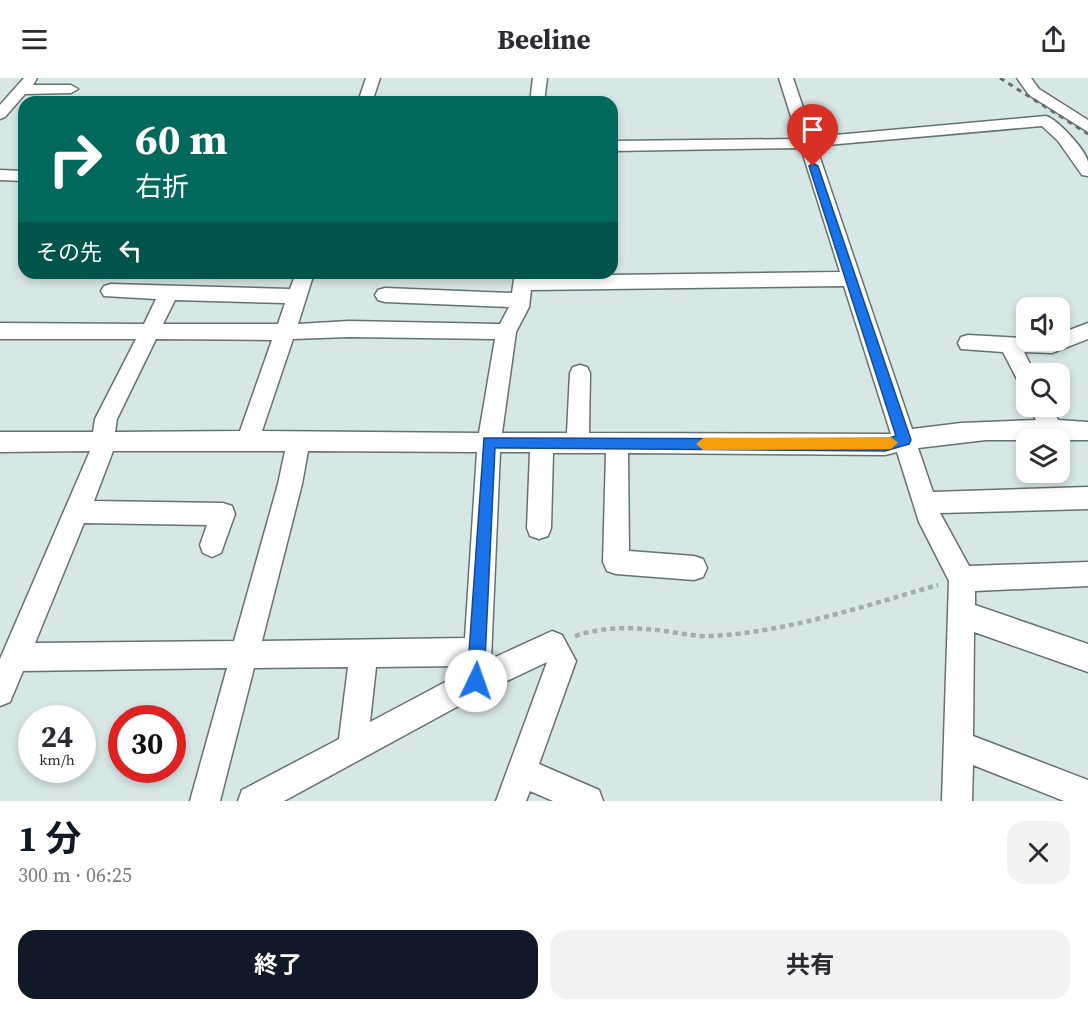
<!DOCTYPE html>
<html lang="ja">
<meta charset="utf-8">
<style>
:root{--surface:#fff;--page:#f2f2f3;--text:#2b2b33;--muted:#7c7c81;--accent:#111827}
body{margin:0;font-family:"Source Serif 4","Noto Sans JP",serif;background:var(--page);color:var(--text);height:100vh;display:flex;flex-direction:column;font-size:22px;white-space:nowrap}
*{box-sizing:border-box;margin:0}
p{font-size:20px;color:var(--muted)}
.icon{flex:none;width:33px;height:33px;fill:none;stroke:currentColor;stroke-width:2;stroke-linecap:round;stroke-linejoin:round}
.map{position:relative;height:723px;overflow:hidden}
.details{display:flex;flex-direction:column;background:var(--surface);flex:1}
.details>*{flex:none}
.top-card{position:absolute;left:18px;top:18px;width:600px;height:183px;border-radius:18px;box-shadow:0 3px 9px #0003;background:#00695c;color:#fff;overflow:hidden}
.controls{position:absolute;left:1016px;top:219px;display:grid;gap:12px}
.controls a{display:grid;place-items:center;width:54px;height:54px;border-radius:12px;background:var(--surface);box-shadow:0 3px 9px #0003;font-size:30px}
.speed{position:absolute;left:18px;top:627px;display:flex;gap:12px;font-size:30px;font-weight:700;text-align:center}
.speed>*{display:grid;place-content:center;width:78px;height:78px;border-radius:50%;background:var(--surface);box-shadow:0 3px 9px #0003;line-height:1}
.speed small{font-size:15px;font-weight:400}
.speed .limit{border:9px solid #d22;background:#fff;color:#111}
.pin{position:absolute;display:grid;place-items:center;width:51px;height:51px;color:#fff;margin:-62px -26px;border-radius:50% 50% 50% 0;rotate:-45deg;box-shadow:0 0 6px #0007}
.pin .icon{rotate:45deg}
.me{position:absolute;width:66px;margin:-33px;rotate:3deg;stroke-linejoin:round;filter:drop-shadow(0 0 4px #0008)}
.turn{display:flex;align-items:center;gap:21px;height:126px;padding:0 18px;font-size:27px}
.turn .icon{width:78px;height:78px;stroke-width:2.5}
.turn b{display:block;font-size:42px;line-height:51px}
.then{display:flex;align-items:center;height:57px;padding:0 18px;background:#0003;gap:12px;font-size:22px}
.round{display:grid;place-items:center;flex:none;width:63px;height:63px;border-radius:18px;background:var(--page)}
.headline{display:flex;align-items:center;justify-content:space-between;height:102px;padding:0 18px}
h1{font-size:36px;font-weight:700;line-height:45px;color:var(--accent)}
.action{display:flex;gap:12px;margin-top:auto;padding:12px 18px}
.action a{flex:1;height:69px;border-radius:18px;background:var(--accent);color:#fff;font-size:24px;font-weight:700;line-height:69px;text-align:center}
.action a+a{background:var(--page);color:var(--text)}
header{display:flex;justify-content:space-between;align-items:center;height:78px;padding:0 18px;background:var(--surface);font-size:27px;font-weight:700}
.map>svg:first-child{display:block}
</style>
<header><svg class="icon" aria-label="menu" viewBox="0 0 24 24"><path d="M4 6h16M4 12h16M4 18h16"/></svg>Beeline<svg class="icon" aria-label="share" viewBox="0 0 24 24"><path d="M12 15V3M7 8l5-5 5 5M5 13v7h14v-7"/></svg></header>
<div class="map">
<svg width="1088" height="723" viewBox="0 0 1088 723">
<rect width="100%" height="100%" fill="#d7e7e6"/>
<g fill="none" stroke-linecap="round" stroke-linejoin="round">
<defs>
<path id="minor" d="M24,0h13l-4,7h38l7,4 -7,4 -46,1 -20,23 -5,2v-14z
M366,0h14l-8,24h-14z
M533,0h14l-3,24h-14z
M779,0h14l20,59 233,-21c11,3 40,34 42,46 0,4 0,10 0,14l-6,-1 -24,-34 -16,-15 -226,20 96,283 49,-6 75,-3 -7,-14h22l7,14 30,2v18h-102l-68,8 15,44 155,-5v22l-148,4 29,53 119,-4v24l-113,5v14l113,39v28l-114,-40 -1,104 115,44v21h-24l-91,-36 -1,36h-30l7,-220 -30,-59 -22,-70 -12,3 -257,-2 1,98 65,5 9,3 4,9 -4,9 -9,3 -78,-6 -9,-3 -4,-9 3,-109h-53l-2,75 -3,8 -9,3 -9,-3 -3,-8 3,-76h-30l-9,207 61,-28 10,4 14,26 -37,103 60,26 4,11h-50l-23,-10 -4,10h-30l51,-139 -61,29 -202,110h-46l4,-11 97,-51 9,-72 -94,1 -34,133h-30l37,-133 -204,3 -13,31 -10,4v-47l90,-208 -90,1v-20h93l2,-13 41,-80h-136v-16l144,1 12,-25 -52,-3 -3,-5 3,-5 7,-2 179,5 6,-16h18l-16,51 51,-3 151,3 9,-17 -124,-5 -7,-2 -3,-5 3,-5 7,-2 127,5 3,-20h18v3l307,-4 -39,-124 -189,3v-10l186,-2zM844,208l47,148 -302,-1 1,-60 -3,-6 -7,-2 -7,2 -3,6 -3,60h-65l14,-101 13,-25 2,-17zM175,222l110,3 -7,21h-115zM349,259l146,2 -16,94 -217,-2 31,-92zM156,261l116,1 -32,91 -125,1 2,-13zM113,373h172l-7,33 -44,157 -199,2 49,-120 123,2 -7,20 3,8 9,4 9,-4 14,-39 -3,-8 -9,-3 -129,-2zM308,373l169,1 -12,186 -203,3 40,-157zM464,588l2,5 -96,51 6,-55z
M1017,0h14l8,11 49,31v12l-59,-37z
M0,92l24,1v10l-24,-1z
M1088,245v16l-36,14 -28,-1 11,22h-9v11l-7,-2 -16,-31 -42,-3 -3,-6 3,-6 7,-2 91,5v-6z"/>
</defs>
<use href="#minor" stroke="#647271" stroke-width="3"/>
<path stroke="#a1aead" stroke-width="4.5" stroke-dasharray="5 4" stroke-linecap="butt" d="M575,558c30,-10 59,-9 90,-5 15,2 31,6 46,5 77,-4 153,-30 227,-51"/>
<use href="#minor" fill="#fff" fill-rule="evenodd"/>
<path stroke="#666f6f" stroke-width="3" stroke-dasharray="5 5" stroke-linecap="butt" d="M1000,0l88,56"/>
</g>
<path fill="#1a73e8" stroke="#114b97" stroke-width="1.5" d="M813,85l5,3 93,274 -2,4 -24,7 -390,-3 -11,233 -2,6 -6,3 -6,-3 -3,-6 17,-243 401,1 11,-3 -87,-270z"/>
<path fill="#f59e0b" d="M891,359l7,6 -7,6 -188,1 -7,-6 7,-6z"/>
</svg>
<div class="controls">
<a><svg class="icon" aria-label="sound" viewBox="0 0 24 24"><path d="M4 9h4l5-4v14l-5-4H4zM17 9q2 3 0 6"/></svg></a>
<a><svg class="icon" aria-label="search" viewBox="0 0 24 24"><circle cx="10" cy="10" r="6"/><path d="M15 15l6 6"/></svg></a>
<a><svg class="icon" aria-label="layers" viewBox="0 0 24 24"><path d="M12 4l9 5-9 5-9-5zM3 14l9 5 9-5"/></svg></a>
</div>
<div class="speed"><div>24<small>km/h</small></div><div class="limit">30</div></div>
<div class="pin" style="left:813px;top:88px;background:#d93025"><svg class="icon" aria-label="arrive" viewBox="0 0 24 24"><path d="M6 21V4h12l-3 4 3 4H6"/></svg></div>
<svg class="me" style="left:476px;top:603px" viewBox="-20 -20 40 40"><circle r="19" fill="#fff"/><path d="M0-13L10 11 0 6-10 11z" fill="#1a73e8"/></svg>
<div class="top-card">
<div class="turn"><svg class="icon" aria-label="right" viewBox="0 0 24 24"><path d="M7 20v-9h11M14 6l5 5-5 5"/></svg><div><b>60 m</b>右折</div></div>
<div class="then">その先<svg class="icon" aria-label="left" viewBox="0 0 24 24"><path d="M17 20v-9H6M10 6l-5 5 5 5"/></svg></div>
</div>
</div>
<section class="details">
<div class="headline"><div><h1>1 分</h1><p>300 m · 06:25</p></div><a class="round"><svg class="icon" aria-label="close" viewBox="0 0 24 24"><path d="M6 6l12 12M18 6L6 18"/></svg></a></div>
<div class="action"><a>終了</a><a>共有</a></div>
</section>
